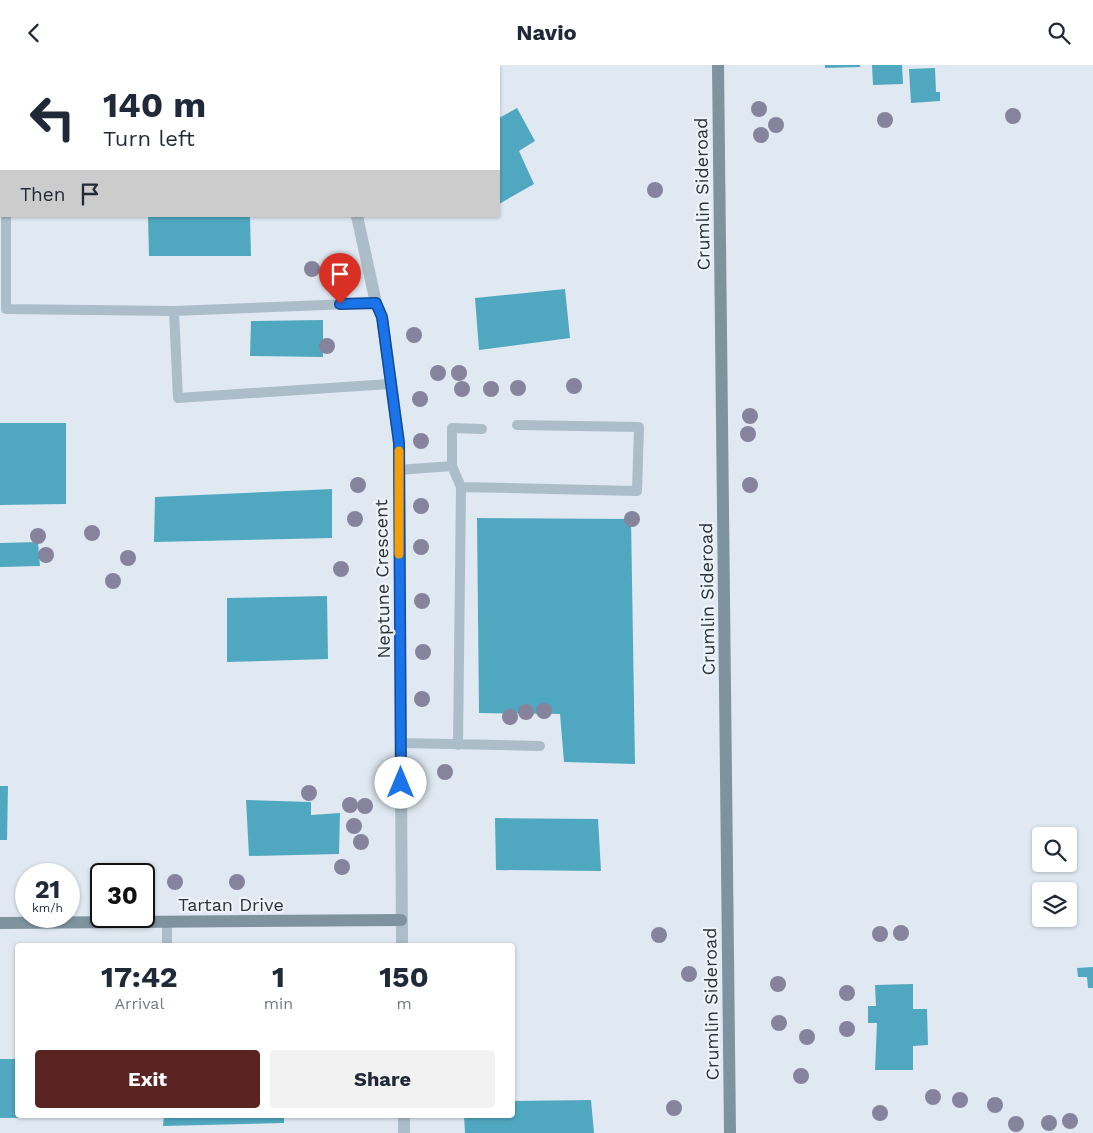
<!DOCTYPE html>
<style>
:root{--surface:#fff;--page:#f2f2f3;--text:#1f2937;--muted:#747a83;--accent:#592422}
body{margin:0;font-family:"Work Sans",sans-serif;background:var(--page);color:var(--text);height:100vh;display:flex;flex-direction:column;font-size:19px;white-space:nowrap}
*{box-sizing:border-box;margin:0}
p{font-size:16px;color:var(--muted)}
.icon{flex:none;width:28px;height:28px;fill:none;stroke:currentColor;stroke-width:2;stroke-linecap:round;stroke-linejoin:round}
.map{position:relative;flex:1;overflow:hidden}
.sheet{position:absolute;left:15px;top:878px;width:500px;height:175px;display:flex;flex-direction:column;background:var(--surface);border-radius:5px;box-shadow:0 1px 4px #0004}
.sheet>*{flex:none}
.hud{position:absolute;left:0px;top:0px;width:500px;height:152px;box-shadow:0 1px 4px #0004;background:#fff;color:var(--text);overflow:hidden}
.controls{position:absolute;left:1032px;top:762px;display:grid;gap:10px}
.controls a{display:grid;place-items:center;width:45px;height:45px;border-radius:5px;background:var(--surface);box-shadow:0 1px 4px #0004;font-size:25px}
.speed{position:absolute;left:15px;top:798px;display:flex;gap:10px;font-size:25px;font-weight:700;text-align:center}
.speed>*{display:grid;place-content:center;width:65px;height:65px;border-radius:50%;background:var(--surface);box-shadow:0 1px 4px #0004;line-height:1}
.speed small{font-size:12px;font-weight:400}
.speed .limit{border:2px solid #111;border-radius:8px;background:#fff;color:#111}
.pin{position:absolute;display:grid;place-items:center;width:42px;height:42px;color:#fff;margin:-51px -21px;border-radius:50% 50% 50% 0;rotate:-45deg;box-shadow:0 0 5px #0007}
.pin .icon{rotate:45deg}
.me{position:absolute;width:55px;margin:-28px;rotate:0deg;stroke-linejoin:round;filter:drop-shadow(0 0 4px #0008)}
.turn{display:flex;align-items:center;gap:18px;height:105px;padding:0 20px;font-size:22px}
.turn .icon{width:65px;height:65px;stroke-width:2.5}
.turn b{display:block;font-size:35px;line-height:42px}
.then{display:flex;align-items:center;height:48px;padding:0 20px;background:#0003;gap:10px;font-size:19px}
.eta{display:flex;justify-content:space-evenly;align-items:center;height:85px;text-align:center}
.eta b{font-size:30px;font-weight:700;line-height:35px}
.action{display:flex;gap:10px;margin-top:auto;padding:10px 20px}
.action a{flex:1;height:58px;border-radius:5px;background:var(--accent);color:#fff;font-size:20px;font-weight:700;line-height:58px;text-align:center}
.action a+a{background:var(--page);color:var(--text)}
header{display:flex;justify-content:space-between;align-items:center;height:65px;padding:0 20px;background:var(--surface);font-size:22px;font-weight:700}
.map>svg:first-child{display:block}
</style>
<header><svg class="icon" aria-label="back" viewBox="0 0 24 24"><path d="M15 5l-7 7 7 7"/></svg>Navio<svg class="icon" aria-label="search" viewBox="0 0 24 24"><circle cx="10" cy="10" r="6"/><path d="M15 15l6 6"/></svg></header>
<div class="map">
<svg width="1093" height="1068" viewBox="0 0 1093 1068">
<rect width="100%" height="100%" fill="#e0e9f2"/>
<path fill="#50a8c0" d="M825,0h35v2l-35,1z
M872,0h30l1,19 -30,1z
M935,3l1,24h4v9l-29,2 -2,-34z
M517,43l18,33 -16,10 15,33 -35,20v-86z
M148,151h102l1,40h-102z
M565,224l5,49 -91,12 -4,-52z
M323,255v37l-73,-1 1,-35z
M0,358h66v81l-66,1z
M332,424v49l-178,4 1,-45z
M477,453l154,1 4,245 -71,-2 -4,-48 -81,-1z
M38,477l2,24 -40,1v-24z
M327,531l1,63 -101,3v-64z
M0,721h8l-1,54h-7z
M246,735l65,2v13l29,-2 -1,41 -90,2z
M495,753l103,1 3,52 -105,-1z
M1093,902v21h-5l-1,-11h-9l-1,-9z
M913,919v25h14l1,36 -15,1v24h-38l2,-47h-9v-17h8l-1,-21z
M0,994h18v56h82v2l-100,1z
M591,1035l3,33h-129l-1,-18h48v-14z
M164,1050h120v8l-121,3z"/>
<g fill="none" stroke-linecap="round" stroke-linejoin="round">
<path stroke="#acbdca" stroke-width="10" d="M42,1v-1
M0,41h1
M6,151v93l168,2 4,87 212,-14
M174,246l202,-8
M398,405l54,-4
M461,422l176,4 2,-64 -122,-2
M401,678l139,3
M458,680l3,-258 -9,-21v-38l30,1
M167,857v23"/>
<path stroke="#acbdca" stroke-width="12" d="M240,0l1,1
M357,151l19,87 6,14 17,126 3,502
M404,1050v18"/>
<path stroke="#7e939e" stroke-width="12" d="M718,0l12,1068
M0,858l401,-3"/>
</g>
<g fill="#86839c">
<circle cx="759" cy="44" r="8"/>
<circle cx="1013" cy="51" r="8"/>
<circle cx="885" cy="55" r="8"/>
<circle cx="776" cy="60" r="8"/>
<circle cx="761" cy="70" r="8"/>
<circle cx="655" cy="125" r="8"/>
<circle cx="312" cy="204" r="8"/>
<circle cx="414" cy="270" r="8"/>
<circle cx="327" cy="281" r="8"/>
<circle cx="438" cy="308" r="8"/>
<circle cx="459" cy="308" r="8"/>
<circle cx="574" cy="321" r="8"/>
<circle cx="518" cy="323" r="8"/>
<circle cx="462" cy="324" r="8"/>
<circle cx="491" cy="324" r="8"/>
<circle cx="420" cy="334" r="8"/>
<circle cx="750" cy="351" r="8"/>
<circle cx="748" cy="369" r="8"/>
<circle cx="421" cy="376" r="8"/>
<circle cx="358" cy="420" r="8"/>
<circle cx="750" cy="420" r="8"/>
<circle cx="421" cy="441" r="8"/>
<circle cx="355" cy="454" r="8"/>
<circle cx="632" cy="454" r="8"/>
<circle cx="92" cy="468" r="8"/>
<circle cx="38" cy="471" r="8"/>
<circle cx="421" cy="482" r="8"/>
<circle cx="46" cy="490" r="8"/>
<circle cx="128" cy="493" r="8"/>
<circle cx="341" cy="504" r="8"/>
<circle cx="113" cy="516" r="8"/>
<circle cx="422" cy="536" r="8"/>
<circle cx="423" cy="587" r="8"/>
<circle cx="422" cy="634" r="8"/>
<circle cx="544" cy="646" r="8"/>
<circle cx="526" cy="647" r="8"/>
<circle cx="510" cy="652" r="8"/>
<circle cx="445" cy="707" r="8"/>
<circle cx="309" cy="728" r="8"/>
<circle cx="350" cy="740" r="8"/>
<circle cx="365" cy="741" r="8"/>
<circle cx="354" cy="761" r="8"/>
<circle cx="361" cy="777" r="8"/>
<circle cx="342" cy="802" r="8"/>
<circle cx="175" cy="817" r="8"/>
<circle cx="237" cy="817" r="8"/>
<circle cx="901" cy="868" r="8"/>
<circle cx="880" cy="869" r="8"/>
<circle cx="659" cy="870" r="8"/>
<circle cx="689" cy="909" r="8"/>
<circle cx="778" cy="919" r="8"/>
<circle cx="847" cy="928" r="8"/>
<circle cx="779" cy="958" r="8"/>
<circle cx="847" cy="964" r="8"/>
<circle cx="807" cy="972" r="8"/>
<circle cx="801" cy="1011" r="8"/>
<circle cx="933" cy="1032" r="8"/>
<circle cx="960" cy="1035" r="8"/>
<circle cx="995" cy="1040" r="8"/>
<circle cx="674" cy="1043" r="8"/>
<circle cx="880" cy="1048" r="8"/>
<circle cx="1070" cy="1056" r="8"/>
<circle cx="1049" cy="1058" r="8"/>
<circle cx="1016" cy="1059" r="8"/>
</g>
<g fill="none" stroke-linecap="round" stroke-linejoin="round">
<defs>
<path id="route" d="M340,239l36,-1 6,14 17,126 2,340"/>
</defs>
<use href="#route" stroke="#114b97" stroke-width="12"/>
<use href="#route" stroke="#1a73e8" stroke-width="9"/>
<path stroke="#f59e0b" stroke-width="9" d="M399,386v103"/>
</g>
<g text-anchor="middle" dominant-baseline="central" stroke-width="4.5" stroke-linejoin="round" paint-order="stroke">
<g font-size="18" fill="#2b3539" stroke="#edf3fa">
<text transform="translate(702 129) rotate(-91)">Crumlin Sideroad</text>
<text transform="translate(382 514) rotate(-91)">Neptune Crescent</text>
<text transform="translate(707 534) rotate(-91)">Crumlin Sideroad</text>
<text x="231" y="839">Tartan Drive</text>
<text transform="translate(711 939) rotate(-91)">Crumlin Sideroad</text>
</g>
</g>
</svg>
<div class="controls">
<a><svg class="icon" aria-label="search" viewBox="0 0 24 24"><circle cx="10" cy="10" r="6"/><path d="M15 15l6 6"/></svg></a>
<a><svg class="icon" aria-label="layers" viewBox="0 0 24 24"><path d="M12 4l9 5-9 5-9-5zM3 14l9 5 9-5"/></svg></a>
</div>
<div class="speed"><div>21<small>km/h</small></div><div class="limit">30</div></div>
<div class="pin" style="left:340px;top:239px;background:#d93025"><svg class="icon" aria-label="arrive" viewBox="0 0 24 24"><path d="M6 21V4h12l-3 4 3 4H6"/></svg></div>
<svg class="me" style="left:401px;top:718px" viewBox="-20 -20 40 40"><circle r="19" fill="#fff"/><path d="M0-13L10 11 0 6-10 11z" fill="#1a73e8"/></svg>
<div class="hud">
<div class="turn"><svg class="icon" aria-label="left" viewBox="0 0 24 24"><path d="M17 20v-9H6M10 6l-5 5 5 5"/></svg><div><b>140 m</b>Turn left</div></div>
<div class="then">Then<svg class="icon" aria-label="arrive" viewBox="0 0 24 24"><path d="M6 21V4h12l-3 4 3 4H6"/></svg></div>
</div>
<section class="sheet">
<div class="eta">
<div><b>17:42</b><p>Arrival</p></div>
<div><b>1</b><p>min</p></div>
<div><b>150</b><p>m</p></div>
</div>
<div class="action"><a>Exit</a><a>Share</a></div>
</section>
</div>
